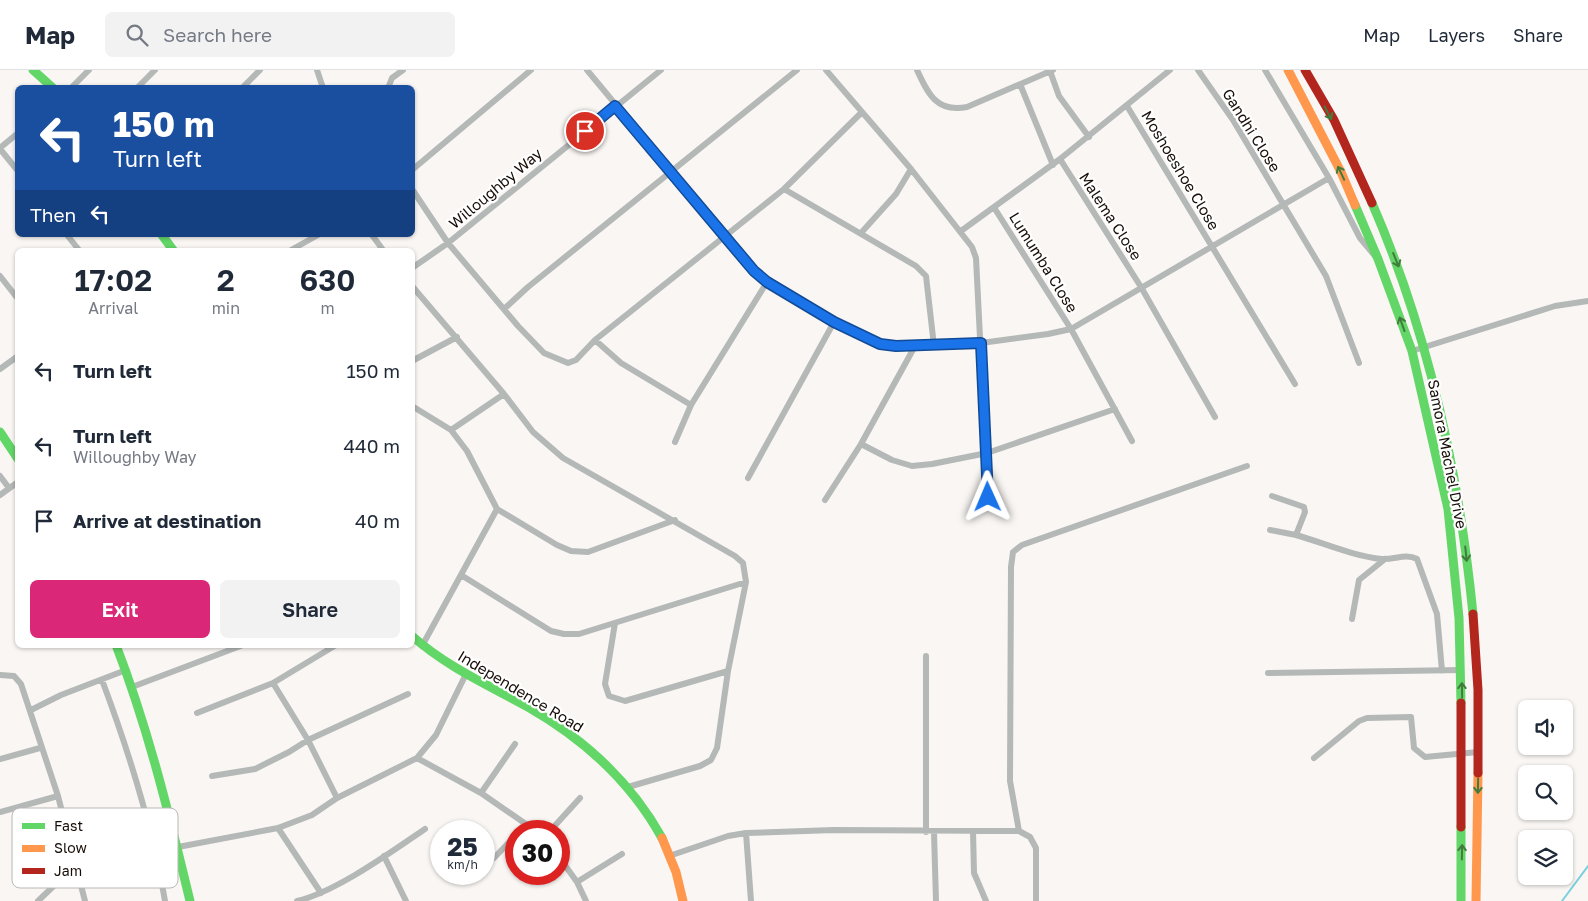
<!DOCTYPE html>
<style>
:root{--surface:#fff;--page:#f2f2f3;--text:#1f2937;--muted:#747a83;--line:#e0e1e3;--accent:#db2777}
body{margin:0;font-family:"Golos Text",sans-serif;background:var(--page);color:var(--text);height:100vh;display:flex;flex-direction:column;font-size:19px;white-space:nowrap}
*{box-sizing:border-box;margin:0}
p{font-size:16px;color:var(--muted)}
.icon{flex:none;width:28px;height:28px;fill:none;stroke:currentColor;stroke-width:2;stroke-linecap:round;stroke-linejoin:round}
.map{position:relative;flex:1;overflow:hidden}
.side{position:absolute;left:15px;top:178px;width:400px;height:400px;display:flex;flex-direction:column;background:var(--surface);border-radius:8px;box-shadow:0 1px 4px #0004}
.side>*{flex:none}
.hud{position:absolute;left:15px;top:15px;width:400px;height:152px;border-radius:8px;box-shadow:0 1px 4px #0004;background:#1a4fa0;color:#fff;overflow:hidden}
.controls{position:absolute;left:1518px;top:630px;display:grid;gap:10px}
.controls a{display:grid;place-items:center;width:55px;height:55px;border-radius:8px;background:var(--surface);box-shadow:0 1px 4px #0004;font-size:25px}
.speed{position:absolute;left:430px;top:750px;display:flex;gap:10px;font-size:25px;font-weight:700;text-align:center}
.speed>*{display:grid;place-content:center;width:65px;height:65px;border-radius:50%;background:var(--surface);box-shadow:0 1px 4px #0004;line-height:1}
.speed small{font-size:12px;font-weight:400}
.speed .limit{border:8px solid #d22;background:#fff;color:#111}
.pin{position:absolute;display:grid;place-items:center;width:42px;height:42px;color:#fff;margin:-21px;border:2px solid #fff;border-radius:50%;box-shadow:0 1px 5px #0007}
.me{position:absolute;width:55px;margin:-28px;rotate:359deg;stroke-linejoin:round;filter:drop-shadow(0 0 4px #0008)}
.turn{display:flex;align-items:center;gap:18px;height:105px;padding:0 15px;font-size:22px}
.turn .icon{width:65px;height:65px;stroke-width:2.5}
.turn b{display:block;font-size:35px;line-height:42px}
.then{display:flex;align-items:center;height:48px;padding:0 15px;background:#0003;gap:10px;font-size:19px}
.eta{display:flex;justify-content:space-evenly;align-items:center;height:85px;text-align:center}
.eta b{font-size:30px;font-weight:600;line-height:35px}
.cta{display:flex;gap:10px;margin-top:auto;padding:10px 15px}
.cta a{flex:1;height:58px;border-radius:8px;background:var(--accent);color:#fff;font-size:20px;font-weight:600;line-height:58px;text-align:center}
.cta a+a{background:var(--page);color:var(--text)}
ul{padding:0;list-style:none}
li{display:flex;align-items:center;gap:15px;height:75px;padding:0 15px}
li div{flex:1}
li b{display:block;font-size:19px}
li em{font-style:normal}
header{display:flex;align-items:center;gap:30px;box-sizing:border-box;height:70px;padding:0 25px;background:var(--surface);border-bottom:1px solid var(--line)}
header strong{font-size:24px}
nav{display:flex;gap:28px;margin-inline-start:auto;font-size:18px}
.search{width:350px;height:45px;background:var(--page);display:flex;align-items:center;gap:12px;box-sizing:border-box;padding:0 18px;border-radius:8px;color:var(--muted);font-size:19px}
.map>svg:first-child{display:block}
</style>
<header>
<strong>Map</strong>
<div class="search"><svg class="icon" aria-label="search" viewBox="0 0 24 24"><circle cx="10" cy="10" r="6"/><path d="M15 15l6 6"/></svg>Search here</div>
<nav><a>Map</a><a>Layers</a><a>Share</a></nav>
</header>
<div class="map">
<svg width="1588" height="831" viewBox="0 0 1588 831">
<rect width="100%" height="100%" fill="#f9f6f3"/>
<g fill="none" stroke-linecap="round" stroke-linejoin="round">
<path stroke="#7ad1de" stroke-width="2" d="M1562,831l26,-35"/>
<path stroke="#b4b8b7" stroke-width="6" d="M317,0l6,18
M587,0l167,201 13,11 67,40 45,22 18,2h37l47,-3 67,-9 23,-5 258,-151
M826,0l85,99 61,78 4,11 12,239
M917,0c11,24 20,43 50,37l86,-37
M1198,0l35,50 93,156 33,87
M1265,0l64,108 31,60 15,18
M1050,1l9,25 30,41
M1020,14l33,81
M71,18l18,-18
M137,18l18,-18
M242,18l18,-18
M388,18l4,-10 11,-8
M1127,36l168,278
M0,78l18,-15
M0,79l18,22
M1060,89l81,128 74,130
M412,100l119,-100
M412,119l36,54 70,83 26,27 24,10 8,-3 19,-20 189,-151 77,-76
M784,119l132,77 10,10 8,70
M995,139l76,120 61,112
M961,161l99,-72 110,-89
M861,163l35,-39 15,-25
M67,165l12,15
M372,165l11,15
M291,180l27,-15
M412,198l36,-25 213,-173
M0,206l18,23
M412,216l92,108 29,38 30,26 172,98 8,7 3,19 -18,89 -11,77 -6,12 -11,6 -72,21
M504,239l24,-22 269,-217
M595,270l26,23 70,42
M1412,281l143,-45 33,-5
M412,291l45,-24
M0,299l18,-13
M412,336l39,24 16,21 30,58 60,36 14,6 17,1 87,-32
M451,360l53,-36
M675,372l16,-37 76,-123
M861,374l31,16 20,6 20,-2 55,-11 128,-44
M0,406l9,12
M748,408l86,-156
M0,425l18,-13
M825,430l36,-56 54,-98
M1270,460l26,5 9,-23 -1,-5 -32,-11
M1296,465c28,8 57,21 86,24 12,1 24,-6 35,0l20,55 5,57
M461,505l90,56 13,3h15l167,-52
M1352,549l7,-39 26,-21
M615,553l-10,61 4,12 16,5 103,-30
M422,576l75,-137
M926,586v176
M1268,603l193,-3
M0,605l14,1 7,8 37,112 27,105
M102,610c27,72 50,145 63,221
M273,613l35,57 29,58
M132,617l111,-42
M31,640l30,-15 65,-25
M197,643l76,-30 63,-38
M417,688l64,35 55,38
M1314,688l45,-37 8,-3 44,-1 3,31 11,9 53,-5
M0,689l40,-11
M212,706l43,-7 34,-17 19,-12 100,-46
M481,723l34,-49
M0,742l58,-16
M278,758l43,65
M520,761l8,-7
M550,761l30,-33
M973,761l1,42 12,28
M1019,761l-9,-50 1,-214 2,-15 9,-7 225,-79
M934,762l2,69
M746,763l5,68
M178,777l100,-19 34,-13 25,-17 80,-40 19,-23 30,-61
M672,785l56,-19 18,-3 88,-3 185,1 11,6 6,11v53
M384,786l22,45
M559,787l18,25 9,19
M494,788l22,-23
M577,812l45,-28
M38,831l23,-22 14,-23
M297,831c39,-9 94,-49 128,-72"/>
<path stroke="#63d668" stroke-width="9" d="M33,0l20,18
M1372,133c57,131 87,270 101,411
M1355,135l23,54 34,92 36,158 11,109 2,85
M162,165l11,15
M0,362l18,27
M412,566c35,31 76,49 116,71 56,32 103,75 134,131
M116,575c32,83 53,169 74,256
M1461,757v74"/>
<path stroke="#ff974d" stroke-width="9" d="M1288,0l53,102 14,33
M662,768l14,34 7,29
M1476,831l2,-128"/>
<path stroke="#b3261e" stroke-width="9" d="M1305,0l29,50 38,83
M1473,544l5,76v83
M1461,633v124"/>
</g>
<defs><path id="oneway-shaft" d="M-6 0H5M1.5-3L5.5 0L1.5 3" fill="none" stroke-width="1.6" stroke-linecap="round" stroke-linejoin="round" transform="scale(1.25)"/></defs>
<g stroke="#417c3d">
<use href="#oneway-shaft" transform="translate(1328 43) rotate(62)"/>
<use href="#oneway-shaft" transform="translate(1341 103) rotate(-115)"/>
<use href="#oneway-shaft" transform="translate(1396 190) rotate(68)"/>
<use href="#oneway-shaft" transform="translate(1402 254) rotate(-110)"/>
<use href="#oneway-shaft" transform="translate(1466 484) rotate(84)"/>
<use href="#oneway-shaft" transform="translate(1462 620) rotate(-91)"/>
<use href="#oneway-shaft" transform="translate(1478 716) rotate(91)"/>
<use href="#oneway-shaft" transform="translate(1462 782) rotate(-89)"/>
</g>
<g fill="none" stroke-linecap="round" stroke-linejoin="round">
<defs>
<path id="route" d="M585,61l30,-25 139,165 13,11 67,40 46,22 16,2 85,-3 7,154"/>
</defs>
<use href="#route" stroke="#114b97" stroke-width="12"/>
<use href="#route" stroke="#1a73e8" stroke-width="9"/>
</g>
<g text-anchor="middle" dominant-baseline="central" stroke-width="4.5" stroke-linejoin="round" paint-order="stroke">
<g font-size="15" fill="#180e08" stroke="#fff">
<text transform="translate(1252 60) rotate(58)">Gandhi Close</text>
<text transform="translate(1181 100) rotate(59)">Moshoeshoe Close</text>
<text transform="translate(495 118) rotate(-40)">Willoughby Way</text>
<text transform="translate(1111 146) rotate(57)">Malema Close</text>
<text transform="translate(1044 192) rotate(58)">Lumumba Close</text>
<text transform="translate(1448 384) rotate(79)">Samora Machel Drive</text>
<text transform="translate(521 621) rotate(31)">Independence Road</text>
</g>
</g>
<rect x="12" y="738" width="166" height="80" rx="8" fill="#fff" stroke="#bab7b5" stroke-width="1"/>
<rect x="22" y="753" width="23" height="6" fill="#63d668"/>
<rect x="22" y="775" width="23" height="7" fill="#ff974d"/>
<rect x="22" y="798" width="23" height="6" fill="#b3261e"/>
<g font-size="14" fill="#180e08">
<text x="54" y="761">Fast</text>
<text x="54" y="783">Slow</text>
<text x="54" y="806">Jam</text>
</g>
</svg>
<div class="controls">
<a><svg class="icon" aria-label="sound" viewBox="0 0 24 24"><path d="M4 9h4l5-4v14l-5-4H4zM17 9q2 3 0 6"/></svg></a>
<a><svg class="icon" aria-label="search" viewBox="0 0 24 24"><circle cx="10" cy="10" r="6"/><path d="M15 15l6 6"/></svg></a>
<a><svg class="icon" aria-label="layers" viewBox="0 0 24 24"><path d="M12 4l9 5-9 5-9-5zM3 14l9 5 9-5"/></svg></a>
</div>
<div class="speed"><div>25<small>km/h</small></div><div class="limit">30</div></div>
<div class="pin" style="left:585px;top:61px;background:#d93025"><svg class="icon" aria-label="arrive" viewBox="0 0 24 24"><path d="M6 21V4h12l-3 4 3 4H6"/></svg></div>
<svg class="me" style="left:988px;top:427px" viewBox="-20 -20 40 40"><path d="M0-17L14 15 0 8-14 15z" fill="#1a73e8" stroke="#fff" stroke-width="4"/></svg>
<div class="hud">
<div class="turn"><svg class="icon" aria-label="left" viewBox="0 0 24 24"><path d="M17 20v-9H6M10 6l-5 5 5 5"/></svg><div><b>150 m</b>Turn left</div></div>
<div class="then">Then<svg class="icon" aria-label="left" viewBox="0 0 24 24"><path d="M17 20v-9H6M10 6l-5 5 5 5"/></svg></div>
</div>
<section class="side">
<div class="eta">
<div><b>17:02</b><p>Arrival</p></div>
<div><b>2</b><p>min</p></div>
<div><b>630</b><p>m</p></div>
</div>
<ul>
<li><svg class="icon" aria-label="left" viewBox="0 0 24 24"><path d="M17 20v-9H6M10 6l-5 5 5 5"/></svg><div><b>Turn left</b></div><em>150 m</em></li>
<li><svg class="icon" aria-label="left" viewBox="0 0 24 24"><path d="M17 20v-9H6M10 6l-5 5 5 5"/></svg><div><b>Turn left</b><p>Willoughby Way</p></div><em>440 m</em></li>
<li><svg class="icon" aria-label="arrive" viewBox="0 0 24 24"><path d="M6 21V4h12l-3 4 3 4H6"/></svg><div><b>Arrive at destination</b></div><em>40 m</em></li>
</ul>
<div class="cta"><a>Exit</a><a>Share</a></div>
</section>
</div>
